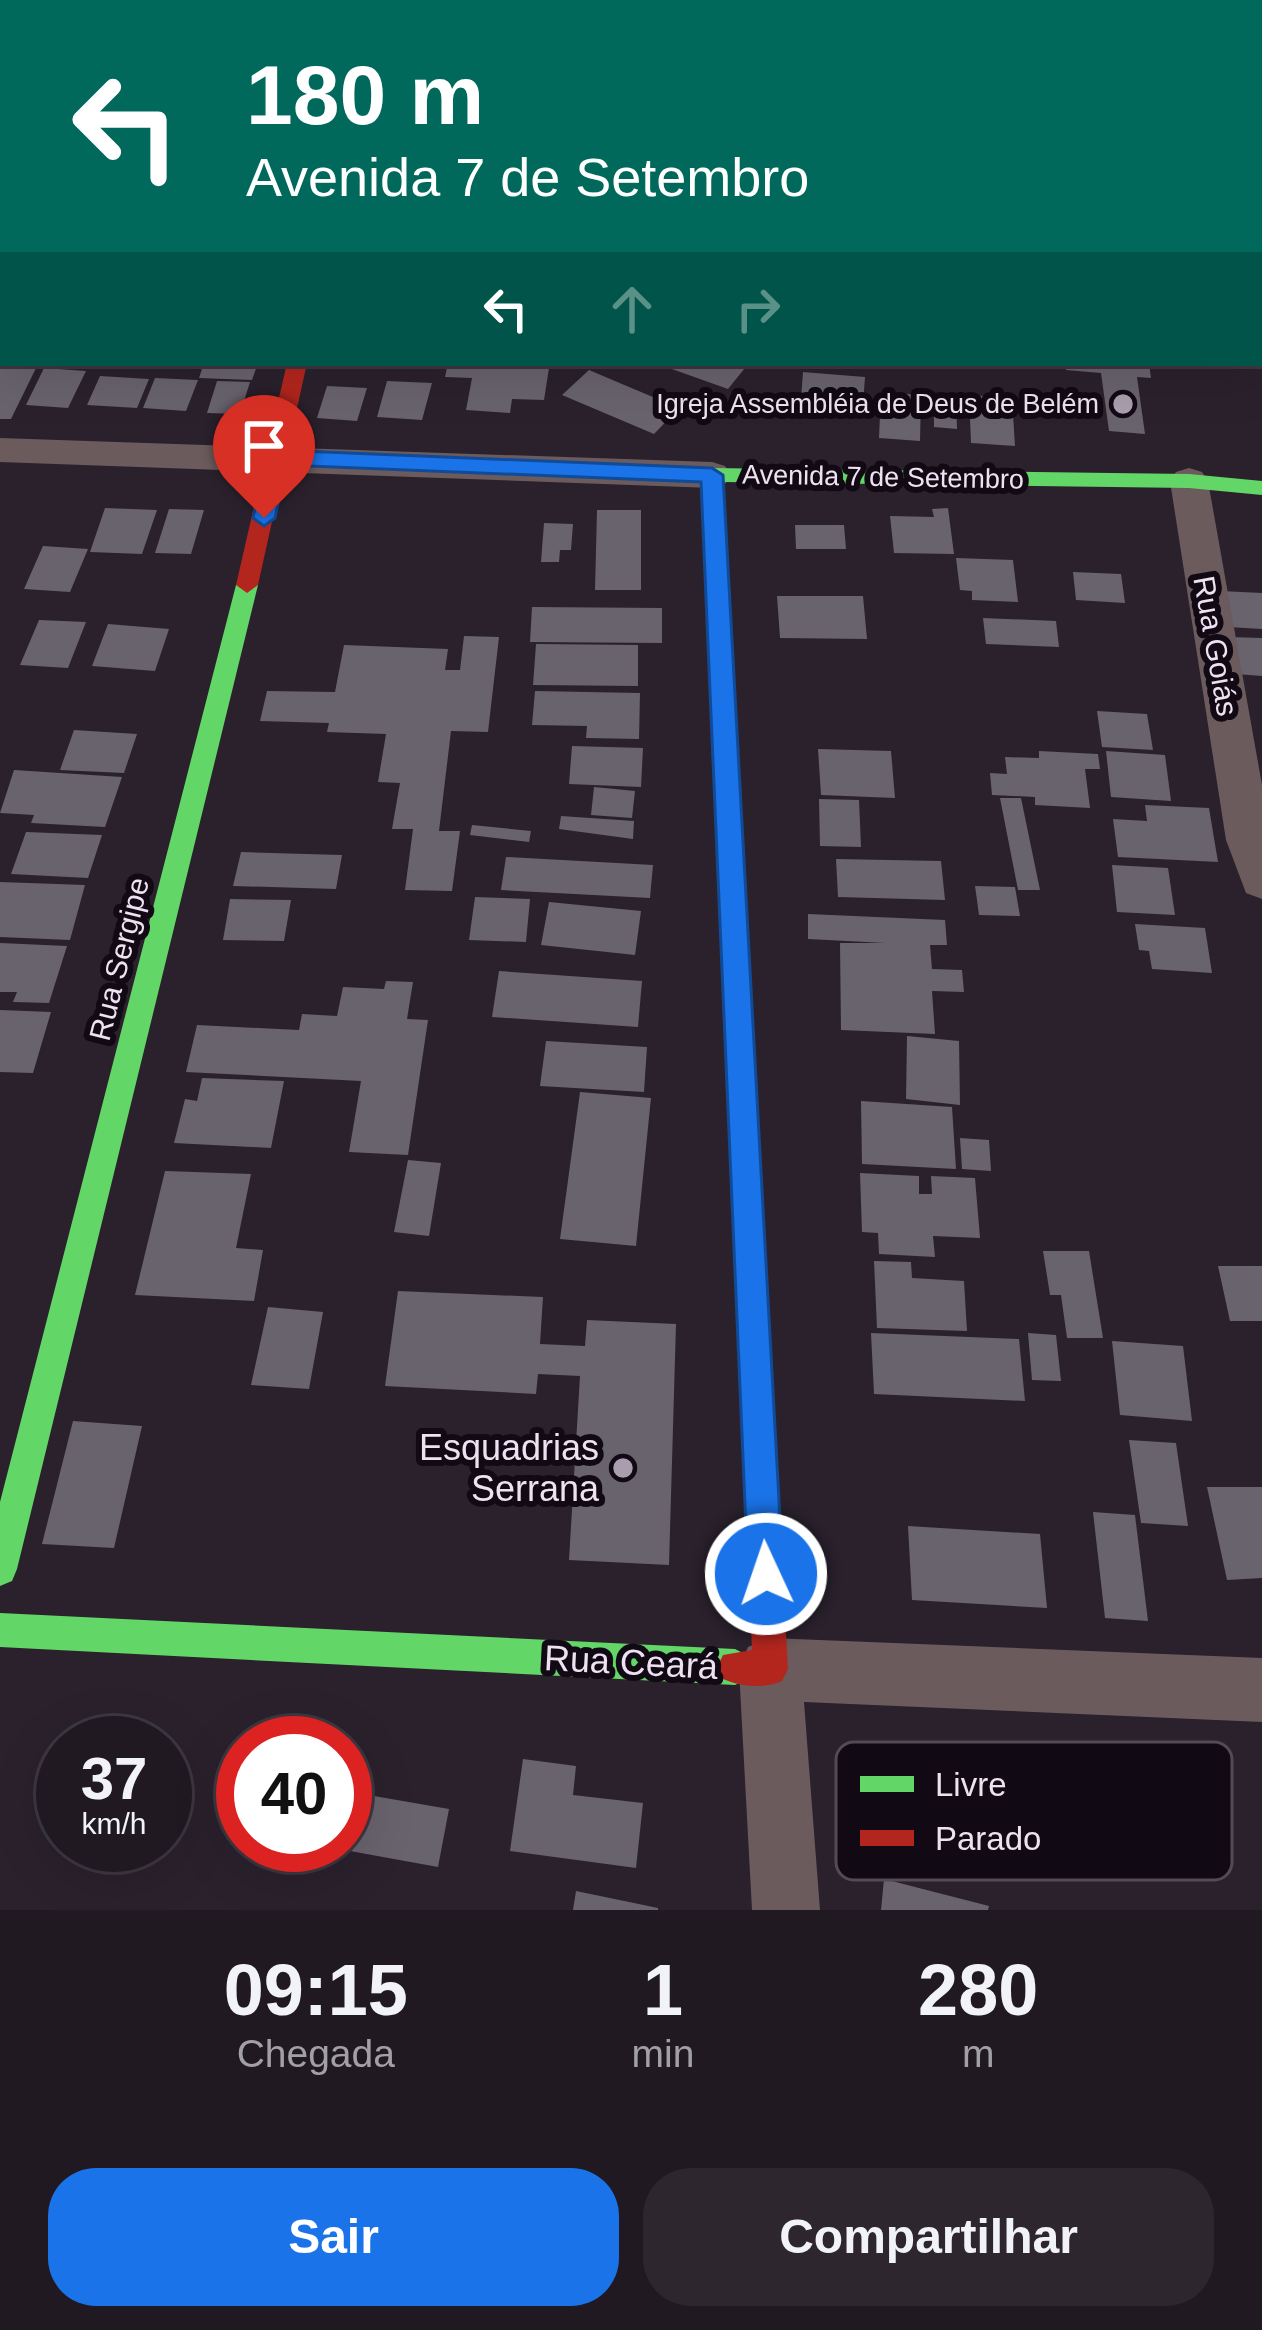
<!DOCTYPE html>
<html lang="pt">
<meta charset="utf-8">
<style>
:root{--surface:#201922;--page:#2d262f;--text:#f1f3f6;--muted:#a2a0a5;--line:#3d3840;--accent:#1a73e8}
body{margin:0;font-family:Arial,sans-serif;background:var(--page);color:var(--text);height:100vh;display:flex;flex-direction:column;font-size:45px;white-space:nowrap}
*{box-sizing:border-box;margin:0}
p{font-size:39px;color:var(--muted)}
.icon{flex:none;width:66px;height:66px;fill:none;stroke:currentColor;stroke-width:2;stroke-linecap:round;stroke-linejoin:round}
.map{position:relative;height:1910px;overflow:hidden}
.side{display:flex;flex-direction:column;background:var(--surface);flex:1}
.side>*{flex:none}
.hud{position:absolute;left:0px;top:0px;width:1263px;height:366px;box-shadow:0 12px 48px #0002,0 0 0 3px var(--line);background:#00695c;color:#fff;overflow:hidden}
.speed{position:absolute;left:36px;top:1716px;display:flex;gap:24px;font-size:60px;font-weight:700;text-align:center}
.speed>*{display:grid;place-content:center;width:156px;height:156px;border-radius:50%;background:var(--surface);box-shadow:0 12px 48px #0002,0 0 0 3px var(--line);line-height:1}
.speed small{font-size:30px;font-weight:400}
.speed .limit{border:18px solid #d22;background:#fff;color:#111}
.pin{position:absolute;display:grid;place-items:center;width:102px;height:102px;color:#fff;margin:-123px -51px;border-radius:50% 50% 50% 0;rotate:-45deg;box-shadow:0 0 12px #0007}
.pin .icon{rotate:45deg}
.me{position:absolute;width:132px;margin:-66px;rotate:357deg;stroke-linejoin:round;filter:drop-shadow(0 0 9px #0008)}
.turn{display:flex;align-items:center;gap:42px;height:252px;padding:0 48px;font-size:54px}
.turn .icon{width:156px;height:156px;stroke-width:2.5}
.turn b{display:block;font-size:84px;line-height:102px}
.lanes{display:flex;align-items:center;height:114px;padding:0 48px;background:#0003;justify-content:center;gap:60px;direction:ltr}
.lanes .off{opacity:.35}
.eta{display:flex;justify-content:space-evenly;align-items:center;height:204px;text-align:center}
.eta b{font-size:72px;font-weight:800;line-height:84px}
.action{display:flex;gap:24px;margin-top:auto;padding:24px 48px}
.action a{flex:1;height:138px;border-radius:48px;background:var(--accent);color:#fff;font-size:48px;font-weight:800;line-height:138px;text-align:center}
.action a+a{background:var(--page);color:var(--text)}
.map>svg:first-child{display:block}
</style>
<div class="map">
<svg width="1262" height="1910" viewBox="0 0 1262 1910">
<rect width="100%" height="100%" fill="#2a212d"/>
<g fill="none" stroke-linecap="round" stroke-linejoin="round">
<path fill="#041227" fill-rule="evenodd" d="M1143,0h8l2,3h-8z
M1260,166l2,1v9l-2,-1z"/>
</g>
<path fill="#69636e" d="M0,363l37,3 -26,53h-11z
M204,363h54l-6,17 -53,-2z
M448,363l101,5 -5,32 -32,-1 -2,14 -44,-3 6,-32 -27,-1z
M655,363h94l-21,26z
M1065,363h84l2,15 -14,-1 8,57 -36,-3 -8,-58 -35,-3z
M44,368l42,3 -18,37 -42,-3z
M589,370l33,14 57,24 -25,26 -92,-39z
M803,372l62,5 -2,27 -62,-5z
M100,376l49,3 -12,29 -50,-3z
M155,378l43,2 -12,31 -43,-3z
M217,381l33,1 -10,32 -33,-1z
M387,381l45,2 -10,37 -45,-3z
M327,386l40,2 -10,33 -40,-3z
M881,392l40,3 -1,46 -41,-3z
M969,395l43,3 3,48 -44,-3z
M934,397l22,2 1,30 -23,-2z
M105,508l52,2 -15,44 -52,-2z
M948,508l6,46 -60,-1 -4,-37 44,1 -2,-8z
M169,509l35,1 -13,44 -36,-1z
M597,510h44v80h-46z
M544,523l29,1 -2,26h-11l-1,12h-18z
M795,525h49l2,24h-50z
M43,546l45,3 -18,43 -46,-3z
M956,558l57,2 5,42 -46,-2v-9l-12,-1z
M1073,572l48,2 4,29 -49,-3z
M1221,591l41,2v36l-34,-2z
M777,596h86l4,43 -87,-1z
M532,607l130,1v35l-132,-1z
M983,618l73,3 3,26 -73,-3z
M39,620l47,2 -18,46 -48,-3z
M108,624l61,5 -14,42 -63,-5z
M464,636l35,1 -11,95 -37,-1 -12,100h21l-8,60 -47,-1 8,-61h-21l8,-46 -22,-1 8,-48 -59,-2 2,-9 -69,-2 7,-30 68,1 9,-47 104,4 -3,21h15z
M1229,637l33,1v38l-26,-2z
M536,644l102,1v41l-105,-1z
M535,691l105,2 -1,46 -53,-1 1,-12 -55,-1z
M1097,711l50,3 6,36 -51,-3z
M74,730l63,4 -13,39 -64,-3z
M572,746l71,2 -2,39 -72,-3z
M818,749l73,2 4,47 -74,-3z
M1039,751l59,3 2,15h-15l5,39 -55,-3v-8l-43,-2 -2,-22 17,1 -2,-17 34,1z
M1106,751l59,4 6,46 -60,-4z
M14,770l108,7 -17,50 -74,-4 3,-8 -34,-2z
M594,787l41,4 -3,27 -41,-3z
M1000,798h21l19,92h-22z
M819,799l40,1 2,47 -41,-1z
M1145,805l64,3 9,54 -100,-5 -5,-38 34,2z
M561,816l73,5 -1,18 -74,-10z
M472,825l59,6 -2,11 -59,-7z
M26,832l76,3 -14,43 -77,-4z
M241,852l101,3 -6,34 -103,-3z
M506,857l147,8 -3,33 -149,-8z
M836,859l105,2 4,39 -107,-3z
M1112,865l56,3 7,47 -58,-3z
M0,882l85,3 -15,55 -70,-3z
M975,886l40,1 5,29 -41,-1z
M475,897l55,2 -4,43 -57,-2z
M230,899l61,1 -7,41 -61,-1z
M549,902l92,9 -6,44 -94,-10z
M808,914l137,6 2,25h-17l2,24 30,1 2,22 -32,-1 3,43 -94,-4 -1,-87h45l-77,-4z
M1135,924l70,4 7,45 -60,-4 -3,-18 -10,-1z
M0,943l67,3 -18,57 -36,-1 4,-10h-17z
M499,971l143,10 -4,46 -146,-10z
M386,981l27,1 -6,37 21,1 -20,135 -59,-3 12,-71 -175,-9 11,-47 102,5 3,-16 35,2 6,-29 41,2z
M0,1010l51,2 -18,61 -33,-1z
M907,1036l52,5 1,64 -54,-6z
M546,1041l101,6 -3,45 -104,-6z
M202,1078l82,3 -13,67 -97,-5 11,-44 12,2z
M580,1092l71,6 -15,148 -76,-7z
M861,1101l91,6 4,62 -94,-5z
M960,1138l29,2 2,31 -29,-2z
M408,1160l33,3 -12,73 -35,-4z
M165,1171l86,3 -15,74 27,2 -9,51 -119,-6z
M860,1173l59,3v18h13l-1,-18 44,2 5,60 -47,-2 2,21 -56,-3 -1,-21 -16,-1z
M1043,1251h46l14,87h-36l-6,-43h-11z
M874,1261l37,1 1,16 52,3 3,50 -90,-3z
M1218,1266h44v55h-32z
M398,1291l145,6 -3,47 45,2 2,-26 89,4 -7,241 -100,-5 11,-184 -42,-2 -2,20 -151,-8z
M268,1307l55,5 -14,77 -58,-4z
M871,1333l148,6 6,62 -151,-7z
M1028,1333l28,2 5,46 -29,-1z
M1112,1341l71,5 9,75 -72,-6z
M73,1421l69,5 -28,122 -72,-4z
M1129,1440l47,3 12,83 -47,-3z
M1207,1487h55v91l-35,2z
M1093,1512l42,3 13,106 -43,-3z
M908,1526l132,8 7,74 -135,-8z
M523,1759l53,7 -3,29 70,8 -7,65 -126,-17z
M345,1791l104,18 -11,58 -110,-20 17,-2z
M884,1879l105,27 -1,4h-107z
M576,1891l82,17v2h-85z"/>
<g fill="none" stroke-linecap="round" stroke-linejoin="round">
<path fill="#6b5b5c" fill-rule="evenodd" d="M0,62h3v18h-3z
M0,438l712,24 13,4 6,9 -6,9 -13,4 -712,-26z
M1189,468l13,4 6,9 54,304v114l-16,-6 -20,-53 -56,-359 6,-9z
M770,1638l492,20v64l-458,-20 16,208h-68l-13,-241 9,-22z"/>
<path fill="#63d668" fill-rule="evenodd" d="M712,468l477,6 73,7v14l-73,-7 -466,-6 33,613 -4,9 -10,4 -10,-4 -4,-9 -27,-620z
M247,577l11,8 -241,984 -5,12 -12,5v-84l236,-917z
M0,1613l735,36 12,6 6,12 -6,12 -12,6 -735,-38z"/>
<path fill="#b3261e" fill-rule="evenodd" d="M287,363h20l-49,222 -11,8 -11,-8z
M742,1082l10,4 4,9 32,574 -6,12c-18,8 -41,6 -59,-2l-6,-12 6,-12 29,-5 -24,-555 4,-9z"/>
</g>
<path fill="#1a73e8" stroke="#114b97" stroke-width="3" d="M277,450l435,18 11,7 60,1099 -5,12 -12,5 -13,-5 -5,-12 -47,-1092 -415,-17 -11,53 -11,8 -11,-8 13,-61z"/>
<g fill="#a99ead" stroke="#110913" stroke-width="4.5">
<circle cx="1123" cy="404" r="12"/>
<circle cx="623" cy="1468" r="12"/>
</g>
<g text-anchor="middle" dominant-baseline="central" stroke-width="12" stroke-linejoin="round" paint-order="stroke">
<g font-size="27" fill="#eee2f2" stroke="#110913" text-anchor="end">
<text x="1099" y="404">Igreja Assembléia de Deus de Belém</text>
</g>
<g font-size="27" fill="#eee2f2" stroke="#110913">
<text transform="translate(883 477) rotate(1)">Avenida 7 de Setembro</text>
</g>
<g font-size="30" fill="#eee2f2" stroke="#110913">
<text transform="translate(1216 646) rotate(80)">Rua Goiás</text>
<text transform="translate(119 959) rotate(-76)">Rua Sergipe</text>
</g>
<g font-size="36" fill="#eee2f2" stroke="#110913" text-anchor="end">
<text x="599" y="1447">Esquadrias<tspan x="599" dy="41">Serrana</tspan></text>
</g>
<g font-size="36" fill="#eee2f2" stroke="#110913">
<text transform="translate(631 1662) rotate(3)">Rua Ceará</text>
</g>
</g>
<rect x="836" y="1742" width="396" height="138" rx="18" fill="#110913" stroke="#534a56" stroke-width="3"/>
<rect x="860" y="1776" width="54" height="16" fill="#63d668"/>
<rect x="860" y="1830" width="54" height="16" fill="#b3261e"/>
<g font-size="33" fill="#eee2f2">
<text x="935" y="1796">Livre</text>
<text x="935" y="1850">Parado</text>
</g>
</svg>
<div class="speed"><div>37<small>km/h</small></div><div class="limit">40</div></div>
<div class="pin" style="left:264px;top:518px;background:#d93025"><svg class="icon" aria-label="arrive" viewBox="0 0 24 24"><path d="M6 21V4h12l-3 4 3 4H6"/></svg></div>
<svg class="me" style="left:766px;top:1574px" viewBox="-20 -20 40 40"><circle r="17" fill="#1a73e8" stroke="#fff" stroke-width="3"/><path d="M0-11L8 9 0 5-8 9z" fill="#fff"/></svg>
<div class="hud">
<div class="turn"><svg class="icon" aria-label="left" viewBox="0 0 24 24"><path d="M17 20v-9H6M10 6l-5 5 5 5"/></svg><div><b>180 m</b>Avenida 7 de Setembro</div></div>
<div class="lanes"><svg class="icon" aria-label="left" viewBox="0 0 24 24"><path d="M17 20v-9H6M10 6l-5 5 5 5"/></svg><svg class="icon off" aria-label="ahead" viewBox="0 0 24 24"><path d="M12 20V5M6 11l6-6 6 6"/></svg><svg class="icon off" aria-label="right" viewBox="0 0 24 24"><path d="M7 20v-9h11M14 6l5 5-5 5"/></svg></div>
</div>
</div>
<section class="side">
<div class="eta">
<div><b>09:15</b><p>Chegada</p></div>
<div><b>1</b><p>min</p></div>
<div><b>280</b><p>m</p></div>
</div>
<div class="action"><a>Sair</a><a>Compartilhar</a></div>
</section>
